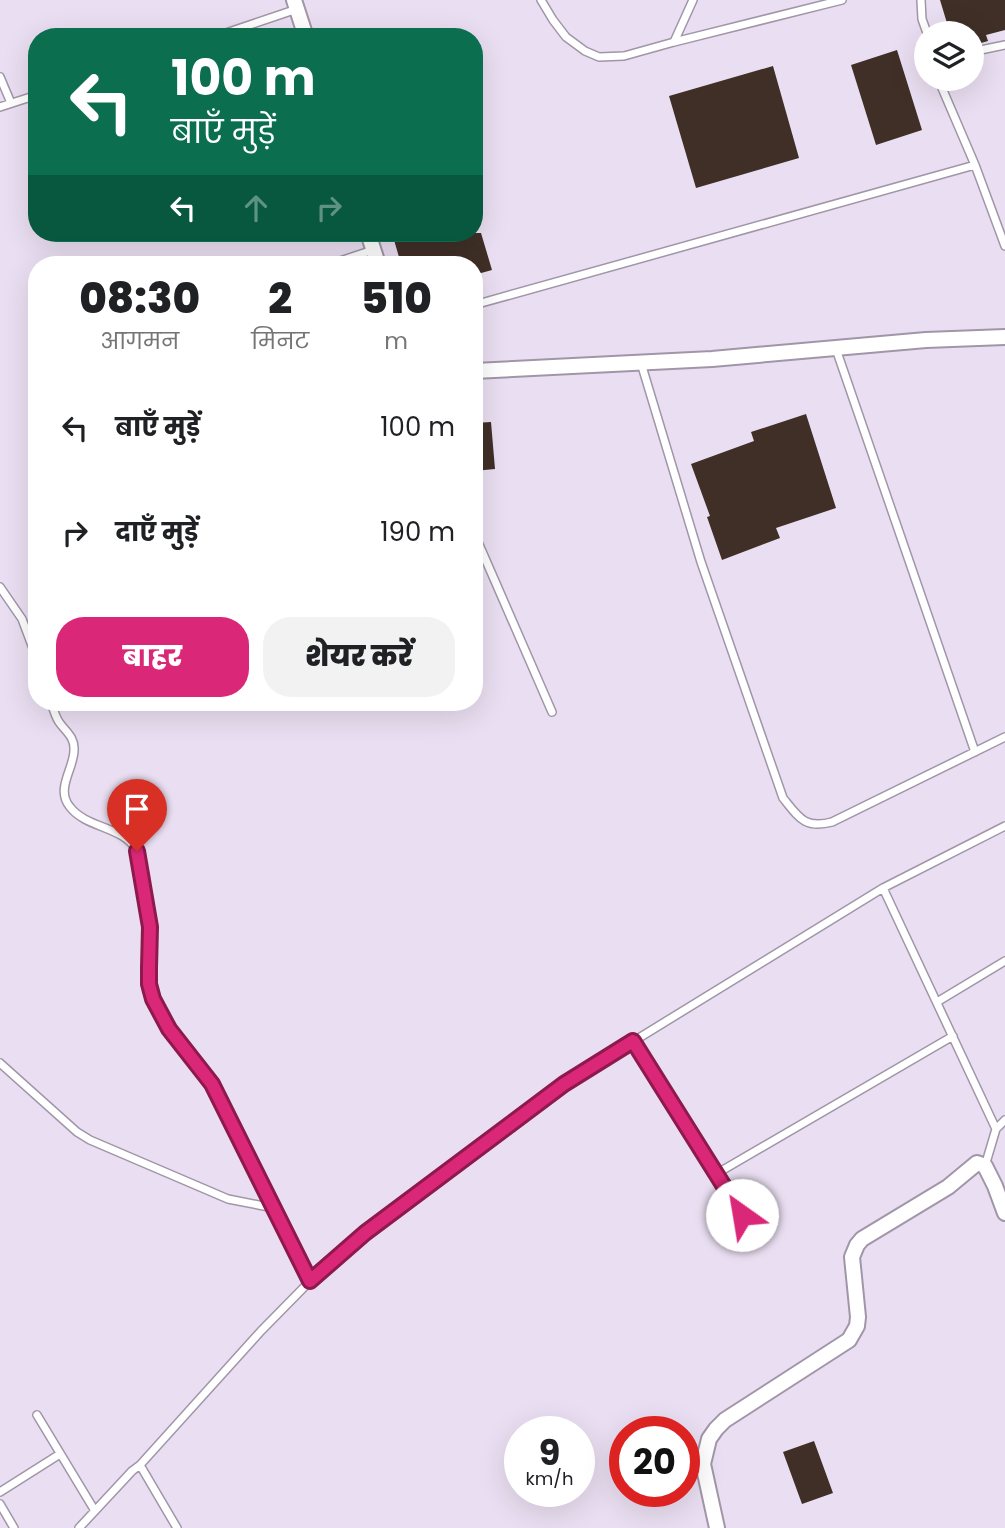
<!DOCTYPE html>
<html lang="hi">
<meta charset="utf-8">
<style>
:root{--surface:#fff;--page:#f2f2f2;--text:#202124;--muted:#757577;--accent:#db2777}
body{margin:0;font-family:Poppins,"Noto Sans Devanagari",sans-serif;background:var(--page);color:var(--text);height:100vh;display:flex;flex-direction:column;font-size:26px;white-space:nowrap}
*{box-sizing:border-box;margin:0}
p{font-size:23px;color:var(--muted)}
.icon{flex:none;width:38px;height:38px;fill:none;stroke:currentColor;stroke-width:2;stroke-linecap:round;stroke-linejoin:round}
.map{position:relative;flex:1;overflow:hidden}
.sheet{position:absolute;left:28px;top:256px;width:455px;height:455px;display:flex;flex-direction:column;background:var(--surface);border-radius:28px;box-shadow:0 7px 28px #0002}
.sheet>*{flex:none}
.top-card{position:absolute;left:28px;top:28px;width:455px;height:214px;border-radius:28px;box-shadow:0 7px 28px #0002;background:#0b6e4f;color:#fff;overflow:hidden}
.tools{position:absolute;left:914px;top:21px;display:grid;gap:14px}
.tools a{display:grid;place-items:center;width:70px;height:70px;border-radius:50%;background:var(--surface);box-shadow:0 7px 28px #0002;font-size:35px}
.speed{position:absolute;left:504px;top:1416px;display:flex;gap:14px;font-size:35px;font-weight:700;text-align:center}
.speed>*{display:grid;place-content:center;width:91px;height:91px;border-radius:50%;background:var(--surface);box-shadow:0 7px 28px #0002;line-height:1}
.speed small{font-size:18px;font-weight:400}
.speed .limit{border:10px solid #d22;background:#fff;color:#111}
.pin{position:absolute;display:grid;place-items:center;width:60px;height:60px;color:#fff;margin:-72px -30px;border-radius:50% 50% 50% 0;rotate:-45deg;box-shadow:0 0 7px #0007}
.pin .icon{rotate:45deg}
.me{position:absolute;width:77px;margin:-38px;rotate:328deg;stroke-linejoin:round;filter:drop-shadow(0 0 5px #0008)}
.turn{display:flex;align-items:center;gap:24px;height:147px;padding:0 28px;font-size:32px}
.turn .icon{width:91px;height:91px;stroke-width:2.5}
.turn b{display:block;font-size:49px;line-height:60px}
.lanes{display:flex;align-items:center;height:66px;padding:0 28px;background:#0003;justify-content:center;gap:35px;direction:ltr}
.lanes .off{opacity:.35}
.eta{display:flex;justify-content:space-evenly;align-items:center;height:119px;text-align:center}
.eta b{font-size:42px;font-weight:800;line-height:49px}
.primary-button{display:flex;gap:14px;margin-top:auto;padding:14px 28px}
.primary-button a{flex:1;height:80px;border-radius:28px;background:var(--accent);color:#fff;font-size:28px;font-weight:800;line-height:80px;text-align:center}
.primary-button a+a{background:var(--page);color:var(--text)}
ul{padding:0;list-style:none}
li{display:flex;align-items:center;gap:21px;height:105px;padding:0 28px}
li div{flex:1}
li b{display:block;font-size:26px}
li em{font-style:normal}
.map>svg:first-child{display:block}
</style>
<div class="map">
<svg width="1005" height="1528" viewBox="0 0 1005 1528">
<rect width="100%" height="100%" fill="#eadff2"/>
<path fill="#3f2f27" d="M940,0h65v30l-19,5 2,6 -17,5v-13h-21z
M897,50l25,80 -46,15 -25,-80z
M773,66l26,92 -103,30 -27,-92z
M392,233h89l11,37 -18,5v-11h-73z
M806,414l30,94 -60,20 4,10 -58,22 -15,-43 3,-1 -19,-52 63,-23 -3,-9z
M491,422l4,47 -21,2v-48z
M814,1441l19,52 -31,11 -19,-52z"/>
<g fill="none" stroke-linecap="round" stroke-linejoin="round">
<defs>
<path id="service" d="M541,0l12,20 13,17 19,14 14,6 25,-1 50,-14 168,-42
M921,0l1,19 5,14
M214,37l83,-28
M674,42l19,-42
M971,52l34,-7
M0,77l11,26
M941,79l1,9 33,77 30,81
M0,107l37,-12
M331,264l42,-14
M474,305l501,-140
M836,349l139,403
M641,363l60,199 82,236c16,20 22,31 49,24l173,-85
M474,533l78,179
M0,587l22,32 15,40
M51,702c2,6 4,14 8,20 6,9 16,15 15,28 0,19 -19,39 -4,57 17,22 54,19 67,44l13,76 -1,41v16l4,15 16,30 43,56 98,196
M883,888l113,241
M937,1002l68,-41
M633,1041l122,194
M0,1063l77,69 13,8 138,59 46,9
M985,1166l11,-37 9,-9
M716,1174l237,-138
M37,1415l58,96
M140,1465l37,63
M0,1492l60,-38
M0,1504l14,24
M79,1528l53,-57 8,-6 121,-134 57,-58 47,-40 199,-149 319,-196 122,-62"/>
<path id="minor" d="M294,0l12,37
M368,233l10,31
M474,371l238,-12 214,-19 79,-3
M717,1528l-14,-64 6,-25 7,-10 9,-9 124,-80 8,-14 1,-9 -6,-60 5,-12 5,-6 86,-52 29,-24 8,3 10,20 10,27"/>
</defs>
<use href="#service" stroke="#a096a8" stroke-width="10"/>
<use href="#minor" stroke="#a096a8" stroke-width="18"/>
<use href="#service" stroke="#fff" stroke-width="7"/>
<use href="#minor" stroke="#fff" stroke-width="14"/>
</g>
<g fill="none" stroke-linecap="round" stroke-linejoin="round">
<defs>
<path id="route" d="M137,851l13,76 -1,41v16l4,15 16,30 43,55 98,197 55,-48 199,-149 69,-43 109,174"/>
</defs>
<use href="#route" stroke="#8e194d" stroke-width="18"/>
<use href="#route" stroke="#db2777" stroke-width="12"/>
</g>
</svg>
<div class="tools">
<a><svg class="icon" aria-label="layers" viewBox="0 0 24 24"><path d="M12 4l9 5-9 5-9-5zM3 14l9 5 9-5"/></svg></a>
</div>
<div class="speed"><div>9<small>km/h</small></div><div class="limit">20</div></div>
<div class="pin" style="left:137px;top:851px;background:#d93025"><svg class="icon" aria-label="arrive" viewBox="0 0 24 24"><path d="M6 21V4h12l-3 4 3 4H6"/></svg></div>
<svg class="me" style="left:742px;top:1215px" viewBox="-20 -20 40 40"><circle r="19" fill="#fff"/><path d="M0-13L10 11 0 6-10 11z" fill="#db2777"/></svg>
<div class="top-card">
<div class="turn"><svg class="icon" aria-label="left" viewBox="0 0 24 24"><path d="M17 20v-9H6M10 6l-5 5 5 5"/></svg><div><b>100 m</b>बाएँ मुड़ें</div></div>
<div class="lanes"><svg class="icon" aria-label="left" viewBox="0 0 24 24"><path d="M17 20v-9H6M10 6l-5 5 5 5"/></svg><svg class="icon off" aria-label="ahead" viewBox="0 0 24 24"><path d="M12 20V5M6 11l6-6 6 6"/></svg><svg class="icon off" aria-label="right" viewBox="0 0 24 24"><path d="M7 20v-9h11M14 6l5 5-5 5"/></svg></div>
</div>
<section class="sheet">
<div class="eta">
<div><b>08:30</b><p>आगमन</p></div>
<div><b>2</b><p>मिनट</p></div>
<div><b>510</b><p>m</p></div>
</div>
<ul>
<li><svg class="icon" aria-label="left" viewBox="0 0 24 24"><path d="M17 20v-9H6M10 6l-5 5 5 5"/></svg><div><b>बाएँ मुड़ें</b></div><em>100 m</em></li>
<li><svg class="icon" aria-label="right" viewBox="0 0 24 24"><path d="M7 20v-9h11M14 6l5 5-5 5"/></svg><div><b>दाएँ मुड़ें</b></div><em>190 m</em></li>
</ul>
<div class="primary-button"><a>बाहर</a><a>शेयर करें</a></div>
</section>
</div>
